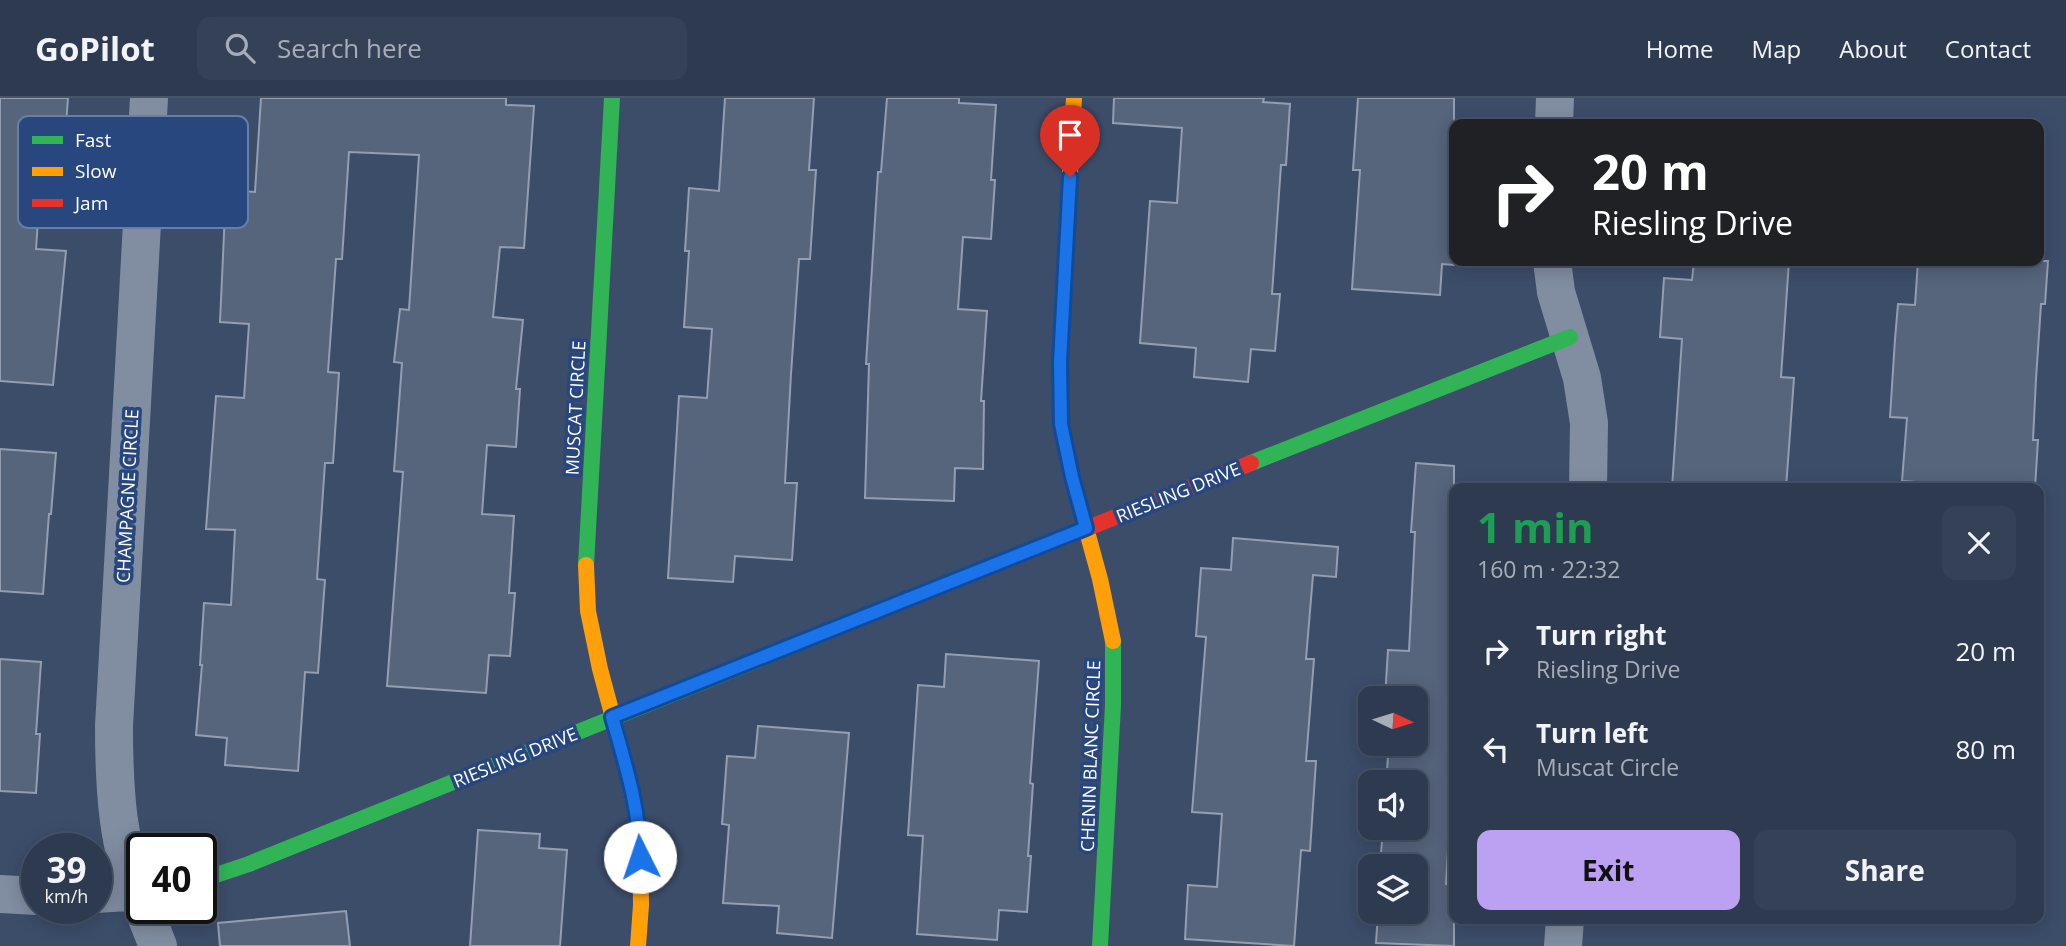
<!DOCTYPE html>
<meta charset="utf-8">
<style>
:root{--surface:#2d3a50;--page:#354157;--text:#f1f3f6;--muted:#a7adb7;--line:#485467;--accent:#bca0f2}
body{margin:0;font-family:"Open Sans",sans-serif;background:var(--page);color:var(--text);height:100vh;display:flex;flex-direction:column;font-size:26px;white-space:nowrap}
*{box-sizing:border-box;margin:0}
p{font-size:23px;color:var(--muted)}
.icon{flex:none;width:38px;height:38px;fill:none;stroke:currentColor;stroke-width:2;stroke-linecap:round;stroke-linejoin:round}
.map{position:relative;flex:1;overflow:hidden}
.side{position:absolute;left:1449px;top:385px;width:595px;height:441px;display:flex;flex-direction:column;background:var(--surface);border-radius:14px;box-shadow:0 4px 18px #0003,0 0 0 2px var(--line)}
.side>*{flex:none}
.banner{position:absolute;left:1449px;top:21px;width:595px;height:147px;border-radius:14px;box-shadow:0 4px 18px #0003,0 0 0 2px var(--line);background:#202124;color:#fff;overflow:hidden}
.needle{width:46px;rotate:94deg}
.tools{position:absolute;left:1358px;top:588px;display:grid;gap:14px}
.tools a{display:grid;place-items:center;width:70px;height:70px;border-radius:14px;background:var(--surface);box-shadow:0 4px 18px #0003,0 0 0 2px var(--line);font-size:35px}
.speed{position:absolute;left:21px;top:735px;display:flex;gap:14px;font-size:35px;font-weight:700;text-align:center}
.speed>*{display:grid;place-content:center;width:91px;height:91px;border-radius:50%;background:var(--surface);box-shadow:0 4px 18px #0003,0 0 0 2px var(--line);line-height:1}
.speed small{font-size:18px;font-weight:400}
.speed .limit{border:4px solid #111;border-radius:10px;background:#fff;color:#111}
.pin{position:absolute;display:grid;place-items:center;width:60px;height:60px;color:#fff;margin:-72px -30px;border-radius:50% 50% 50% 0;rotate:-45deg;box-shadow:0 0 7px #0007}
.pin .icon{rotate:45deg}
.me{position:absolute;width:77px;margin:-38px;rotate:356deg;stroke-linejoin:round;filter:drop-shadow(0 0 5px #0008)}
.turn{display:flex;align-items:center;gap:24px;height:147px;padding:0 28px;font-size:32px}
.turn .icon{width:91px;height:91px;stroke-width:2.5}
.turn b{display:block;font-size:49px;line-height:60px}
.round{display:grid;place-items:center;flex:none;width:74px;height:74px;border-radius:14px;background:var(--page)}
.headline{display:flex;align-items:center;justify-content:space-between;height:119px;padding:0 28px}
h1{font-size:42px;font-weight:700;line-height:52px;color:#1e9e55}
.primary-button{display:flex;gap:14px;margin-top:auto;padding:14px 28px}
.primary-button a{flex:1;height:80px;border-radius:14px;background:var(--accent);color:#111;font-size:28px;font-weight:700;line-height:80px;text-align:center}
.primary-button a+a{background:var(--page);color:var(--text)}
ul{padding:0;list-style:none}
li{display:flex;align-items:center;gap:21px;height:98px;padding:0 28px}
li div{flex:1}
li b{display:block;font-size:26px}
li em{font-style:normal}
header{display:flex;align-items:center;gap:42px;box-sizing:border-box;height:98px;padding:0 35px;background:var(--surface);border-bottom:2px solid var(--line)}
header strong{font-size:33px}
nav{display:flex;gap:38px;margin-inline-start:auto;font-size:24px}
.search{width:490px;height:63px;background:var(--page);display:flex;align-items:center;gap:18px;box-sizing:border-box;padding:0 24px;border-radius:14px;color:var(--muted);font-size:26px}
.map>svg:first-child{display:block}
</style>
<header>
<strong>GoPilot</strong>
<div class="search"><svg class="icon" aria-label="search" viewBox="0 0 24 24"><circle cx="10" cy="10" r="6"/><path d="M15 15l6 6"/></svg>Search here</div>
<nav><a>Home</a><a>Map</a><a>About</a><a>Contact</a></nav>
</header>
<div class="map">
<svg width="2066" height="848" viewBox="0 0 2066 848">
<rect width="100%" height="100%" fill="#3c4d6a"/>
<path fill="#56647c" stroke="#949eb0" stroke-width="2" d="M0,0h68l-6,81 -21,-2 -5,72 30,2 -13,134 -53,-4z
M261,0h245v7l28,1 -10,142 -24,-1 -7,70 30,3 -7,69h4l-4,58 -29,-2 -5,69 32,2 -5,77h6l-5,63 -21,-1 -3,38 -99,-7 16,-214 -9,-1 8,-108 -8,-1 6,-53 9,1 10,-155 -70,-3 -7,107h-6l-8,113 11,1 -6,90h-8l-8,116 8,1 -7,93 -13,-1 -7,99 -73,-6 2,-27 -31,-3 6,-70h-2l4,-62 27,2 4,-75 -29,-1 10,-133 28,2 5,-74 -29,-2 6,-132 29,2z
M725,0h89l-5,72h7l-6,89h-11l-8,115 -6,109h12l-5,77 -57,-4 -2,26 -65,-4 11,-182 28,2 5,-69 -28,-2 5,-76h-4l4,-63 30,3z
M887,0h72v5l37,2 -5,75h4l-4,59 -28,-2 -5,72 29,2 -6,90h3l-1,68 -28,-1 -1,33 -89,-3 4,-134h-3l12,-192h3z
M1114,0h150l-1,4 27,2 -4,61h-5l-9,129h8l-5,57 -24,-2 -3,33 -54,-5 2,-29 -56,-5 10,-142 27,2 5,-75 -69,-5z
M1358,0h96v167l-12,-1 -2,31 -88,-6 8,-119h-7z
M1694,163h95l-8,116 13,1 -8,110h-114l10,-149 -22,-2 4,-59 28,2z
M1918,163h130l-3,43h-4l-5,75 -3,61h5l-3,48h-36l-97,-7 5,-63 -17,-1 5,-78 3,-35 17,1z
M0,351l56,4 -5,61h-2l-6,80 -43,-3z
M1416,365l38,3v351h-4l-4,67 8,1v61l-78,-3 2,-31h38v-46h-36l3,-38h33v-46h-30l3,-38h27v-46h-31l3,-48 21,1 6,-119h-4z
M1233,440l105,9 -2,30 -23,-2 -7,84h8l-8,102h10l-6,90 -9,-1 -7,96 -109,-7 3,-54 29,2 5,-73 -30,-2 14,-175 -10,-1 5,-68 30,2z
M946,556l93,7 -9,122 3,1 -5,72h3l-4,56 -28,-2 -2,30 -80,-6 6,-98 -15,-1 10,-150 26,2z
M0,561l41,3 -5,72h4l-4,59 -36,-2z
M758,628l91,7 -17,205 -55,-5 2,-27 -56,-3 6,-78 -7,-1 5,-68 28,2z
M478,732l62,4 -1,14 28,2 -7,96h-90z
M346,813l4,35h-130l-2,-23z"/>
<g fill="none" stroke-linecap="round" stroke-linejoin="round">
<path stroke="#818da1" stroke-width="38" d="M1554,26l1,-26
M1552,163l4,31 26,86 7,45 -1,65
M0,796l37,2
M96,796l46,-3
M142,808c-25,-57 -28,-118 -28,-180l35,-628
M143,810l15,38
M1563,848l2,-27"/>
<path stroke="#30b455" stroke-width="16" d="M1251,365l319,-126
M586,467l26,-467
M201,782l48,-16 578,-232
M1100,848l13,-241v-64"/>
<path stroke="#ff9f0a" stroke-width="16" d="M1074,0l-14,264 1,62 11,53 28,102 13,62
M586,467l2,46 12,58 26,97 14,67 1,72 -3,41"/>
<path stroke="#e5322d" stroke-width="16" d="M827,534l424,-169"/>
</g>
<g fill="none" stroke-linecap="round" stroke-linejoin="round">
<defs>
<path id="route" d="M640,759c0,-47 -15,-94 -28,-140l474,-189 -14,-51 -11,-53 -1,-62 10,-185"/>
</defs>
<use href="#route" stroke="#114b97" stroke-width="18"/>
<use href="#route" stroke="#1a73e8" stroke-width="12"/>
</g>
<g text-anchor="middle" dominant-baseline="central" stroke-width="7" stroke-linejoin="round" paint-order="stroke">
<g font-size="18" fill="#fff" stroke="#28477e">
<text transform="translate(575 310) rotate(-87)">MUSCAT CIRCLE</text>
<text transform="translate(1178 394) rotate(-22)">RIESLING DRIVE</text>
<text transform="translate(127 398) rotate(-87)">CHAMPAGNE CIRCLE</text>
<text transform="translate(1090 658) rotate(-88)">CHENIN BLANC CIRCLE</text>
<text transform="translate(515 659) rotate(-22)">RIESLING DRIVE</text>
</g>
</g>
<rect x="18" y="18" width="230" height="112" rx="10" fill="#28477e" stroke="#687ea5" stroke-width="2"/>
<rect x="32" y="38" width="31" height="8" fill="#30b455"/>
<rect x="32" y="69" width="31" height="9" fill="#ff9f0a"/>
<rect x="32" y="101" width="31" height="8" fill="#e5322d"/>
<g font-size="19" fill="#fff">
<text x="75" y="49">Fast</text>
<text x="75" y="80">Slow</text>
<text x="75" y="112">Jam</text>
</g>
</svg>
<div class="tools">
<a><svg class="needle" viewBox="-14 -14 28 28"><path d="M0-13l5 13h-10z" fill="#e53935"/><path d="M0 13l5-13h-10z" fill="#a7adb7"/></svg></a>
<a><svg class="icon" aria-label="sound" viewBox="0 0 24 24"><path d="M4 9h4l5-4v14l-5-4H4zM17 9q2 3 0 6"/></svg></a>
<a><svg class="icon" aria-label="layers" viewBox="0 0 24 24"><path d="M12 4l9 5-9 5-9-5zM3 14l9 5 9-5"/></svg></a>
</div>
<div class="speed"><div>39<small>km/h</small></div><div class="limit">40</div></div>
<div class="pin" style="left:1070px;top:79px;background:#d93025"><svg class="icon" aria-label="arrive" viewBox="0 0 24 24"><path d="M6 21V4h12l-3 4 3 4H6"/></svg></div>
<svg class="me" style="left:640px;top:759px" viewBox="-20 -20 40 40"><circle r="19" fill="#fff"/><path d="M0-13L10 11 0 6-10 11z" fill="#1a73e8"/></svg>
<div class="banner">
<div class="turn"><svg class="icon" aria-label="right" viewBox="0 0 24 24"><path d="M7 20v-9h11M14 6l5 5-5 5"/></svg><div><b>20 m</b>Riesling Drive</div></div>
</div>
<section class="side">
<div class="headline"><div><h1>1 min</h1><p>160 m · 22:32</p></div><a class="round"><svg class="icon" aria-label="close" viewBox="0 0 24 24"><path d="M6 6l12 12M18 6L6 18"/></svg></a></div>
<ul>
<li><svg class="icon" aria-label="right" viewBox="0 0 24 24"><path d="M7 20v-9h11M14 6l5 5-5 5"/></svg><div><b>Turn right</b><p>Riesling Drive</p></div><em>20 m</em></li>
<li><svg class="icon" aria-label="left" viewBox="0 0 24 24"><path d="M17 20v-9H6M10 6l-5 5 5 5"/></svg><div><b>Turn left</b><p>Muscat Circle</p></div><em>80 m</em></li>
</ul>
<div class="primary-button"><a>Exit</a><a>Share</a></div>
</section>
</div>
